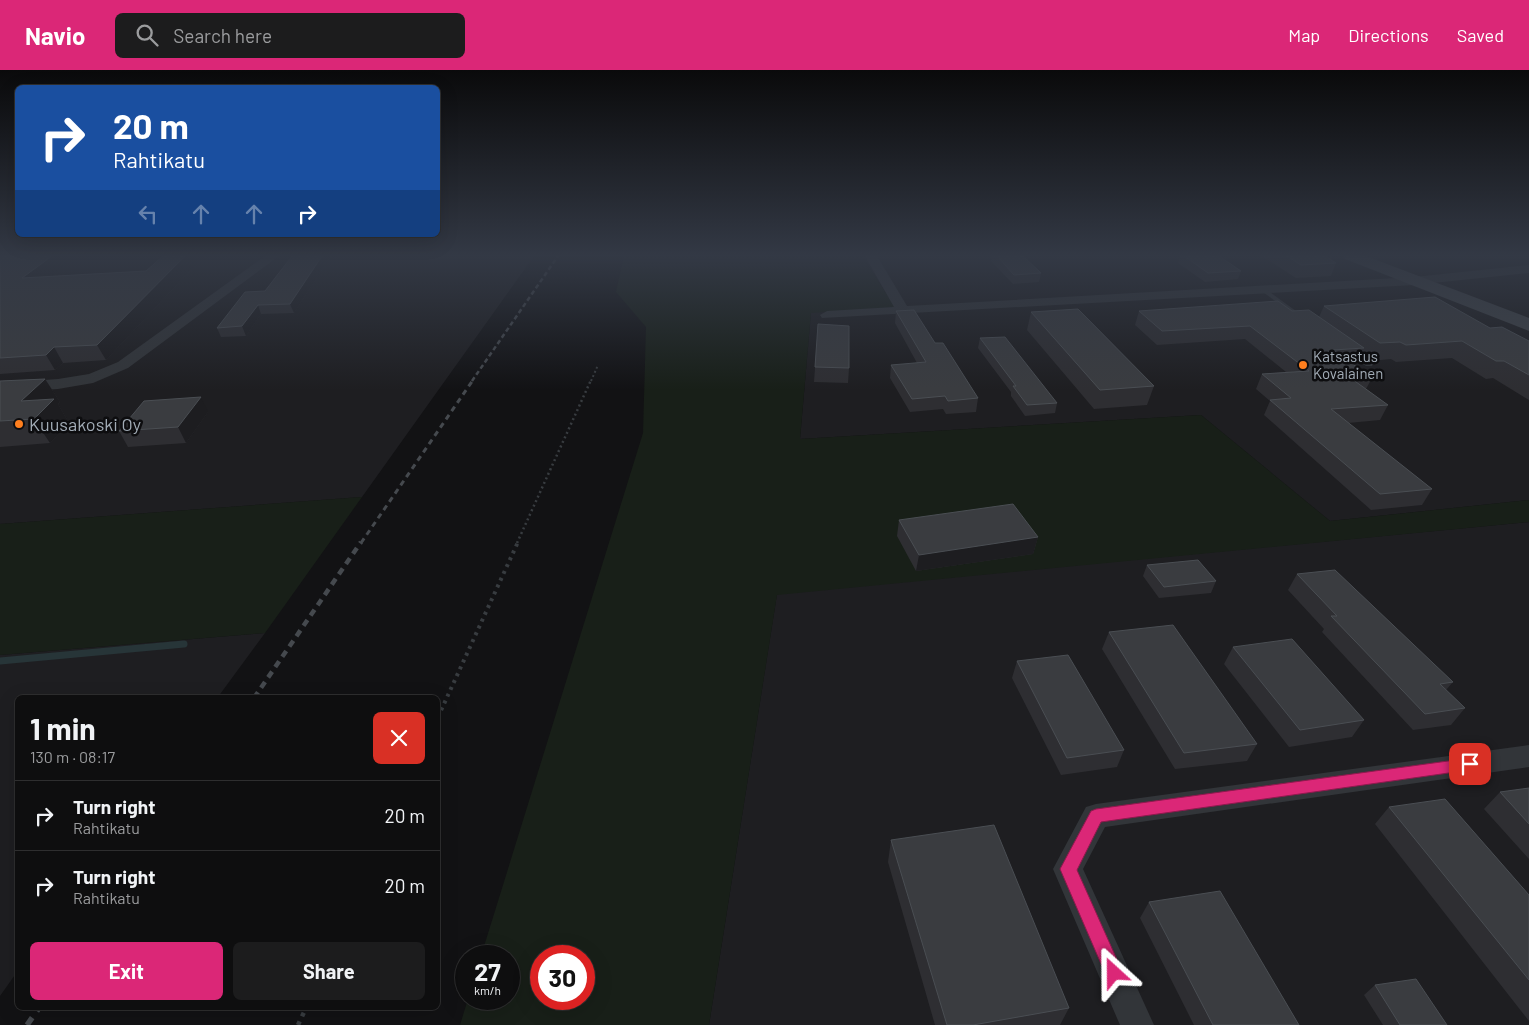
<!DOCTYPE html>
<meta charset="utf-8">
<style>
:root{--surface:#0e0e0f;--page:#1c1c1d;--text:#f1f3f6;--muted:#9b9c9e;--line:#2e2e2f;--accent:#db2777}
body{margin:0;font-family:Barlow,sans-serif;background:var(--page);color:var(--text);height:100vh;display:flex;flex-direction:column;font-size:19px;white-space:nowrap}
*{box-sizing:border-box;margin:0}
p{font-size:16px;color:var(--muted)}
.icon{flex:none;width:28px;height:28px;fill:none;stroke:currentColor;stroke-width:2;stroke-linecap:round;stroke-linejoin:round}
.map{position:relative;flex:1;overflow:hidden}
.panel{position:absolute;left:15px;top:625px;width:425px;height:315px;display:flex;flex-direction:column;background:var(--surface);border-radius:8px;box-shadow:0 5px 20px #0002,0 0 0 1px var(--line)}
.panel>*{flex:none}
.hud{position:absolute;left:15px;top:15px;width:425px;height:152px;border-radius:8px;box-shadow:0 5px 20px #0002,0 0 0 1px var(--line);background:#1a4fa0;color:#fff;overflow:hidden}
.speed{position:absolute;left:455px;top:875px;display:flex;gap:10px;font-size:25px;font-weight:700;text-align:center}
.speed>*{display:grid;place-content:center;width:65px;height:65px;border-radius:50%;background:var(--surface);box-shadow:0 5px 20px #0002,0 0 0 1px var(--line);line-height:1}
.speed small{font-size:12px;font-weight:400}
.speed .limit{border:8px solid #d22;background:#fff;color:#111}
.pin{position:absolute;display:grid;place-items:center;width:42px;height:42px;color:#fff;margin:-21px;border-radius:10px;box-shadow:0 2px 8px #0006}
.me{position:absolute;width:55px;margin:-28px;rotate:336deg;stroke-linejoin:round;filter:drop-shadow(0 0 4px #0008)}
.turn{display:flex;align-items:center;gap:18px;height:105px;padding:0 15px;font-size:22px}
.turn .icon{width:65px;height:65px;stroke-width:2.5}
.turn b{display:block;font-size:35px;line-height:42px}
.lanes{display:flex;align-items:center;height:48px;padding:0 15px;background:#0003;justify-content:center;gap:25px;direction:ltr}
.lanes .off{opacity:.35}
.round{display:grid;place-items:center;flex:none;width:52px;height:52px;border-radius:8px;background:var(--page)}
.head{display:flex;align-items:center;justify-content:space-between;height:85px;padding:0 15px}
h1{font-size:30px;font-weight:700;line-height:38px}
.button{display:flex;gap:10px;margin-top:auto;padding:10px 15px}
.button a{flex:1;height:58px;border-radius:8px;background:var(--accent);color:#fff;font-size:20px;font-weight:700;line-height:58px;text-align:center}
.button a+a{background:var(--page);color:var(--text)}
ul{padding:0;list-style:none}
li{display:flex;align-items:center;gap:15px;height:70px;padding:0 15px;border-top:1px solid var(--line)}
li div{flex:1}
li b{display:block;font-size:19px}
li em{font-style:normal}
header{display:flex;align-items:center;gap:30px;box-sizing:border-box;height:70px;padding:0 25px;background:var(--accent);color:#fff}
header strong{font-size:24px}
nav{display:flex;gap:28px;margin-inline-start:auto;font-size:18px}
.search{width:350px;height:45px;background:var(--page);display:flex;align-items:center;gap:12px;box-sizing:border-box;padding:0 18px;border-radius:8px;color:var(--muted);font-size:19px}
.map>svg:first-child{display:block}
</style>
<header>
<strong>Navio</strong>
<div class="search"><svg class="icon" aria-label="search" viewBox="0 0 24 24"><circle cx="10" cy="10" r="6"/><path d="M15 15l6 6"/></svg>Search here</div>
<nav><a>Map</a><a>Directions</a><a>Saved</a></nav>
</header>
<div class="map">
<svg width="1529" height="955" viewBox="0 0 1529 955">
<rect width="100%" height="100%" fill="#121214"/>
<path fill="#1e1e21" d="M88,186h446l-172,241 -362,27v-264z
M862,186h667v244l-199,21 -129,-106 -401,24 11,-127 84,-5z
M1529,452v503h-820l68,-431z
M265,563l-47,64 -200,1 -1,274 -17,24v-341z"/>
<path fill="#181f18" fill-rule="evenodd" d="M624,186h238l33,51 -84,6 -11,126 401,-24 129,106 199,-21v22l-752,73 -68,430h-249l8,-26h41v-43h-28l162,-523 3,-106 -30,-35zM541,886h43v43h-43z
M362,427l-97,136 -265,22v-131z"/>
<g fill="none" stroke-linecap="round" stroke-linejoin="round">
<path stroke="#273538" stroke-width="7" d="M0,591l184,-17"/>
<path stroke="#383c40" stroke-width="2" stroke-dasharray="2 2.5" stroke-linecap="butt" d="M1326,186l7,3
M591,311l7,-16"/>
<path stroke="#383c40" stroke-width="2.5" stroke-dasharray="2 3" stroke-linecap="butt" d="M517,473l74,-163"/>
<path stroke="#383c40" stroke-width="4" stroke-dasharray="3 4.5" stroke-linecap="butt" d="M438,647l80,-175"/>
<path stroke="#383c40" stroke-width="4.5" stroke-dasharray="4 5.5" stroke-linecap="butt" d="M298,955l8,-17"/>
<path fill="#323539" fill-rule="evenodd" d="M1260,218h4l43,31 -5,1 -42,-30z
M1346,278h6l21,16 -1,2h-6l-20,-14z"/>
<path fill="#323539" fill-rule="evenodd" d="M265,186h14l-151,112 -35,15 -35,6 -58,4v-10l58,-4 31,-5 29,-12z
M865,186h12l30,50 507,-29 115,-12v8l-115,12 -592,33 -2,-3 7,-4 67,-4z
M1529,675v22l-424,60 -22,42 71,156h-34l-67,-156 33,-62 10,-3z"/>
<path fill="#404449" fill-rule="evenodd" d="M1343,186h23l163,62v13l-184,-72z"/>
<path stroke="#45494e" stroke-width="2.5" stroke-dasharray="4.5 3" stroke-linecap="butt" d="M472,311l86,-125"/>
<path stroke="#45494e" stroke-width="3" stroke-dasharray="5.5 4.5" stroke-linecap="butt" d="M361,473l112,-163"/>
<path stroke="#45494e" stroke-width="4.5" stroke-dasharray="7 5.5" stroke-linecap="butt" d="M254,628l107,-156"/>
<path stroke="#45494e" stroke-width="5.5" stroke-dasharray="9 8" stroke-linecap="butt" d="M27,955l12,-17"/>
</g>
<path fill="#2e2e32" d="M0,186h77l-26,20 95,-5 17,-15h41l-98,104 -43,3 -8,7 -55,4z
M292,186h39l-37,57 -33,1 -15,22 -25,1 -4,-9 48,-37z
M992,186h31l18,17 -2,9 -26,2 -22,-23z
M1180,186h39l22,15 -3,8 -33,3 -27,-19z
M1262,186h63l11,7 -5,13 -35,2z
M1324,236l166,22 39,13v59l-36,-22 -7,1 -34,-21 -56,4 -5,-3 -20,2 -10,-8 -4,9h-6l21,16 -6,11 22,16 -8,15 -32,3 84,66 -10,16 -51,5 -107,-95 6,-14 -14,-12 6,-15 24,-2 -41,-33 -88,6 -22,-20 4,-14h153l27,6z
M896,241l39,32 43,55 -2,14 -30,2 -3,-5 -33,3 -20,-34 1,-13 26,-2 -22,-40z
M1031,242l123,74 -7,19 -53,4 -67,-79z
M818,254l31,44 -1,15 -34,-1z
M980,268l77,65 -2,10 -30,3 -14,-20v-4l-33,-44z
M45,309l15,23 -2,2 11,19 -19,20 -50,4v-66z
M208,342l-22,31 -58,4 -9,-16z
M899,450l139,17 -5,17 -117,17 -19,-35z
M1147,495l69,16 -5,12 -52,5 -16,-22z
M1297,504l156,108 -7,8 19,18 -14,17 -38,5 -91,-98 2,-3 -36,-39z
M1109,562l148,112 -10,17 -72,8 -73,-120z
M1233,577l131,73 -12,17 -63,10 -65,-83z
M1017,591l107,89 -7,17 -56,8 -49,-97z
M1529,718v71l-45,-50 16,-17z
M1389,737l140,88v126l-154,-197z
M891,770l178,168 -9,17h-125l-47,-163z
M1149,832l150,123h-105l-54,-107z
M1375,915l72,40h-64l-19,-30z"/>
<path fill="#1d1d20" d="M52,186h25l-46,36 -9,-14z
M185,186h19l-98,104 -9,-15z
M322,186h9l-37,57 -4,-9z
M258,235l3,9 -15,22 -4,-10z
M54,277l9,16 -8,7 -9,-15z
M45,309l15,23 -2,2 11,19 -19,20 -16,-24 -13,-18z
M201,327l7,15 -22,31 -8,-16z
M1038,467l-5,17 -117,17 3,-16z"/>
<path fill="#3a3c40" stroke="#4a4e53" d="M0,186h52l-30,22 124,-7 17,-15h22l-88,89 -43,2 -8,8 -46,3z
M292,186h30l-32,48 -32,1 -16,21 -25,2 28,-36 20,-1z
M997,186h26l18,17 -27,2z
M1184,186h35l22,15 -33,2z
M1287,186h38l11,7 -35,2z
M1435,227l55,31 12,-1 27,14v34l-25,-14h-8l-34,-20 -56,4 -6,-3 -20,1 -56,-37z
M1278,231l14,10 17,-1 55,38 -31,2 39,28 -20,1 36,26 -57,4 101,80 -52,5 -110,-94 21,-2 -29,-24 47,-3 -59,-45 -88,5 -23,-20z
M1078,239l76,77 -54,4 -69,-78z
M914,240l21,33h8l35,55 -30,3 -3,-5 -33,3 -21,-34 35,-3 -30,-51z
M818,254l31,2v42l-34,-1z
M1005,267l52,66 -30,2 -14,-19h3l-36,-48z
M45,309l-24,22 33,-2 -20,20 -34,2v-40z
M201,327l-23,30 -59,4 25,-30z
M1013,434l25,33 -119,18 -20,-35z
M1198,490l18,21 -52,6 -17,-22z
M1335,500l118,112 -13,2 25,24 -40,6 -94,-98h6l-40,-42z
M1173,555l84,119 -73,9 -75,-121z
M1292,569l72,81 -64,10 -67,-83z
M1068,585l56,95 -57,8 -50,-97z
M1529,718v36l-29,-32z
M1445,729l84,96v85l-140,-173z
M994,755l75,183 -96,17h-26l-56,-185z
M1220,821l79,134h-86l-64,-123z
M1416,909l31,46h-47l-25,-40z"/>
<linearGradient id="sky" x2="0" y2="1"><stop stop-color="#0a0a0b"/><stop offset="0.58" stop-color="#333945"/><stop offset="1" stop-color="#333945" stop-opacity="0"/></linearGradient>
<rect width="1529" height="320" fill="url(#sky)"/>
<path fill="#db2777" stroke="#8e194d" d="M1470,688l5,2 2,4 -2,5 -5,1 -369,52 -24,48 46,103 -2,7 -7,2 -6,-2 -48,-111 31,-58 5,-2z"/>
<g fill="#ff7f1e" stroke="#0d0d0f" stroke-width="2">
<circle cx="1303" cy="295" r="5"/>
<circle cx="19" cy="354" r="5"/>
</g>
<g text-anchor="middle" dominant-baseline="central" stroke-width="5" stroke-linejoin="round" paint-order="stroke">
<g font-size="15" fill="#a2acb6" stroke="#0d0d0f" text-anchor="start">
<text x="1313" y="286">Katsastus<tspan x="1313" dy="17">Kovalainen</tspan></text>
</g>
<g font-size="18" fill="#a2acb6" stroke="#0d0d0f" text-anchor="start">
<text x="29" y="354">Kuusakoski Oy</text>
</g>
</g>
</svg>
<div class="speed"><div>27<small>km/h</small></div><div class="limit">30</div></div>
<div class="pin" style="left:1470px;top:694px;background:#d93025"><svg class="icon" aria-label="arrive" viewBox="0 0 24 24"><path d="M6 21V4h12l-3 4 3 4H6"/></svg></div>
<svg class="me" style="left:1114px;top:903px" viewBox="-20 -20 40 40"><path d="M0-17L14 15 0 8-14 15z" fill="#db2777" stroke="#fff" stroke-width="4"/></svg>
<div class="hud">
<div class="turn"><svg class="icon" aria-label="right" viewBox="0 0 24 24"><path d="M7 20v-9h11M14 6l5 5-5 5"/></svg><div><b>20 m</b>Rahtikatu</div></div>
<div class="lanes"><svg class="icon off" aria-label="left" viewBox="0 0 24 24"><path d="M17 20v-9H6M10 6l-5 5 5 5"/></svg><svg class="icon off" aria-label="ahead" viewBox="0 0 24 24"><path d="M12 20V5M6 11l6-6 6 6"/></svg><svg class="icon off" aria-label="ahead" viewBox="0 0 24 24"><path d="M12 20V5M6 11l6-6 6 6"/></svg><svg class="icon" aria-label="right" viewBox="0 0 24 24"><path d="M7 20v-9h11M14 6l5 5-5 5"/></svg></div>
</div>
<section class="panel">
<div class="head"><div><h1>1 min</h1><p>130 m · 08:17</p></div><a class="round" style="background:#d93025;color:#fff"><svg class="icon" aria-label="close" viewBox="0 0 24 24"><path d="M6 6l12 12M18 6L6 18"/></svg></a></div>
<ul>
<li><svg class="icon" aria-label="right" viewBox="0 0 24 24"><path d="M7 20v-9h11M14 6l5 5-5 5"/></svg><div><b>Turn right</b><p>Rahtikatu</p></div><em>20 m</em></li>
<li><svg class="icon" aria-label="right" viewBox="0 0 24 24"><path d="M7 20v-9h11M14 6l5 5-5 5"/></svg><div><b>Turn right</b><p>Rahtikatu</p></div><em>20 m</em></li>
</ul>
<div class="button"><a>Exit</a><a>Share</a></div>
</section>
</div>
